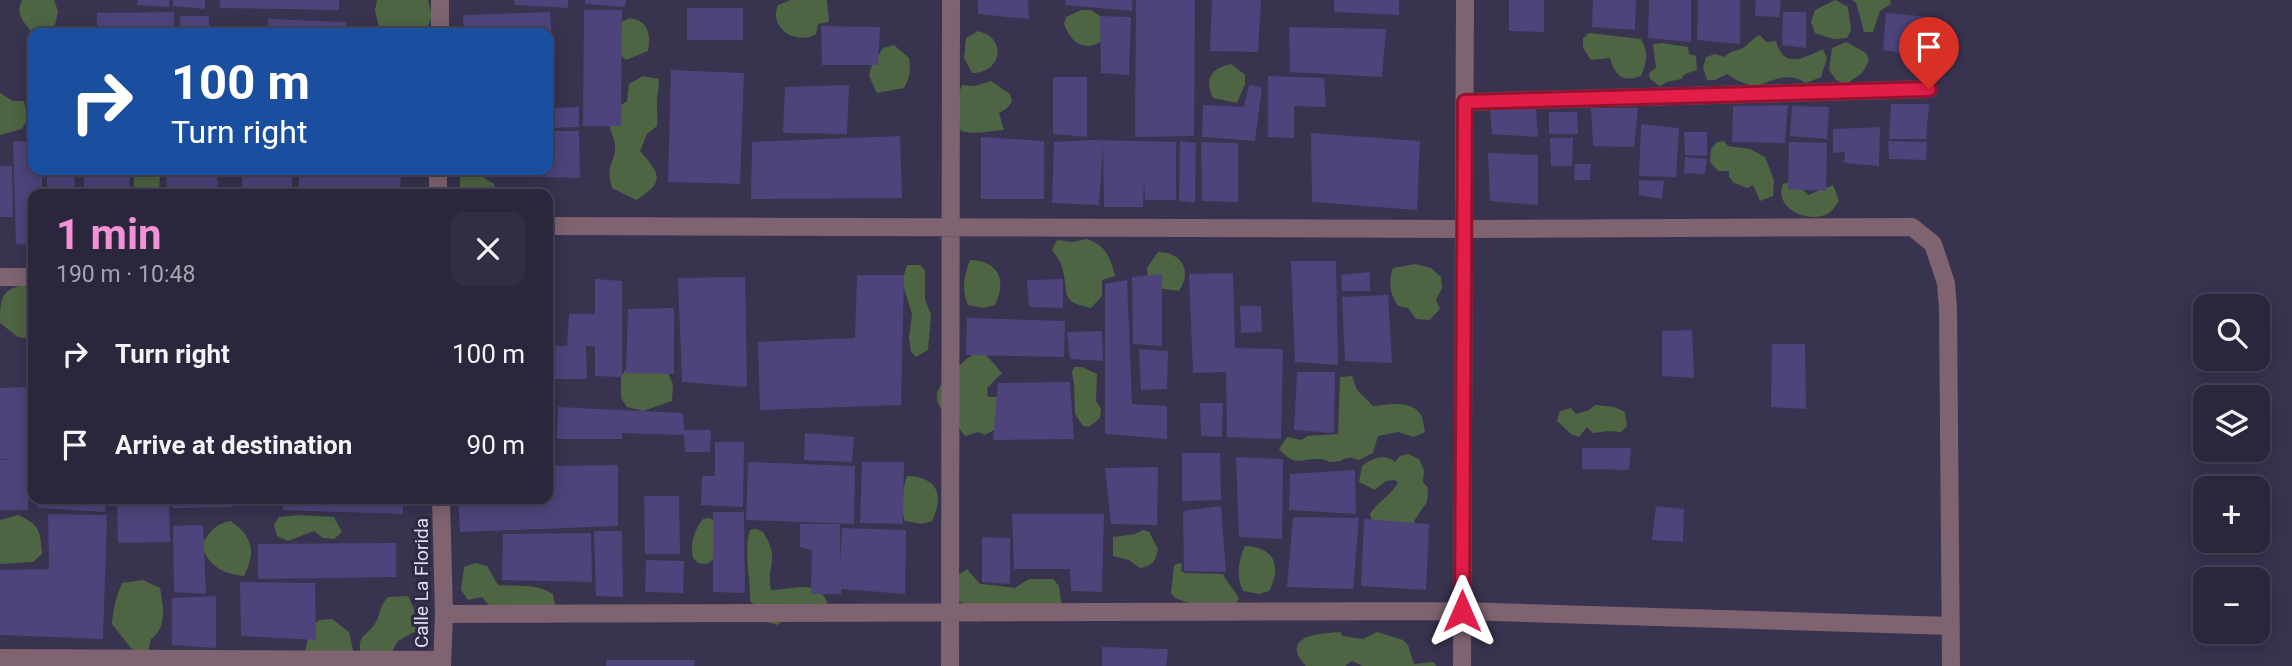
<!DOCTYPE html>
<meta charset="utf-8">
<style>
:root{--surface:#2a263b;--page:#322e42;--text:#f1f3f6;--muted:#a5a5af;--line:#464355;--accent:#f391d6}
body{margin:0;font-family:Roboto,sans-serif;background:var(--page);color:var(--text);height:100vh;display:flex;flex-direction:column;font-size:26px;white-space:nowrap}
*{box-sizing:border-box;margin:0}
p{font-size:23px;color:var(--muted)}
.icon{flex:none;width:38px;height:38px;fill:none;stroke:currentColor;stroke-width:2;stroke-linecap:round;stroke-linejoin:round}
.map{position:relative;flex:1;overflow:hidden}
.side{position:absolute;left:28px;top:189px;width:525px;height:315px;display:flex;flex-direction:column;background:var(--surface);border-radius:14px;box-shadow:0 4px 18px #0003,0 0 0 2px var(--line)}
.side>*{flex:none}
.hud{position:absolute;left:28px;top:28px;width:525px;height:147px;border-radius:14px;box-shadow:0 4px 18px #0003,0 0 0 2px var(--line);background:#1a4fa0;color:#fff;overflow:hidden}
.fabs{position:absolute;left:2193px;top:294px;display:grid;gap:14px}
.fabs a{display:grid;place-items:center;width:77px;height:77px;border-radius:14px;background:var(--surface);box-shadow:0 4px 18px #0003,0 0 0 2px var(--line);font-size:35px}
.pin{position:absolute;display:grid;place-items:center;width:60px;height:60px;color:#fff;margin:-72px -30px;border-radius:50% 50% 50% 0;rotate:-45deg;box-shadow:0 0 7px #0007}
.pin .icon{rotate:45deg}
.me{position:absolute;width:77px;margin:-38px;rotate:0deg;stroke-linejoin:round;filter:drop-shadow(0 0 5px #0008)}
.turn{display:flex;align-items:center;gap:24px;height:147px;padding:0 28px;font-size:32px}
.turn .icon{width:91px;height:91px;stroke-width:2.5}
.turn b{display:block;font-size:49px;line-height:60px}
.round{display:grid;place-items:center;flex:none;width:74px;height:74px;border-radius:14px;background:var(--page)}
.head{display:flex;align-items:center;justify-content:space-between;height:119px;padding:0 28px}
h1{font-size:42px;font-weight:700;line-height:52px;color:var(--accent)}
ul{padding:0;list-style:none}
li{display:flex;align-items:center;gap:21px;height:91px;padding:0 28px}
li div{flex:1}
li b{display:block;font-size:26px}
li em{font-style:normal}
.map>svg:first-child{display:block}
</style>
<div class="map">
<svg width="2292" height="666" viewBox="0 0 2292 666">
<rect width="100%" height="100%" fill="#38334f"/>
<path fill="#4d6542" d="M22,0h32l4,11 -3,14 -22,8c-9,-10 -18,-19 -11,-33z
M377,0h51l4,16 -7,17h-41l-4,-2 -5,-21z
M791,0h36l2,22 -11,2 -2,10c-20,12 -48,-6 -38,-29z
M1835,0l13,7 3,23 -4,8 -14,1 -18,-6 -4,-11 4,-12z
M1852,0h38l1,4 -11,7 -7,21h-9l-8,-29z
M1081,10h10l15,10 -1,19c-19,14 -33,6 -41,-15l2,-7z
M630,18c19,3 21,17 18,33l-22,9 -6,-6 -4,-30z
M978,31c30,7 24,42 -6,42l-8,-15 2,-20z
M1589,33l52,6c8,14 6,22 0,37 -18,7 -27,-1 -31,-18l-19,2 -8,-12v-10z
M1760,35l6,7 10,-1c8,28 26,18 47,8l4,9 -6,19 -15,6c-18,-12 -33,-3 -51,4l-19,-7 -9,-6 -12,6h-8l-4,-12 3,-11 9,-3 10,3c6,-7 8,-5 16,-8 7,-3 11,-11 19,-14z
M1846,42l20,11 3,8 -7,12 -16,11 -10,-4 -7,-10 3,-22z
M1663,43l25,4 1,7 7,2 1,14 -12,4 -4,5 -14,3 -7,4 -10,-7 -1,-6 7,-5 -3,-24z
M894,45l15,13c2,12 1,19 -5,30l-27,5 -8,-17 2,-9 12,-19z
M1231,64l14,11v9l-8,19 -24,-5c-9,-19 -2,-30 18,-34z
M643,76l16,3c0,9 -2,16 -2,24 0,8 1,15 0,23l-10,8 -7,17c21,24 25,31 -4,49l-24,-12c-4,-18 -3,-16 2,-33 7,-21 -21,-31 13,-54l2,-17z
M991,81l19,13 2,8 -6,7 -7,4 5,17c-14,1 -29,5 -43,1 -7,-15 -5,-32 1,-46l13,1z
M0,93l13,8h11l4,17 -6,11 -22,6z
M1724,141l4,5 22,3 15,8 9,23 -1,16 -13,5 -7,-16 -6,3 -13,-5 -5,-6v-6h-11l-8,-9 1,-13 6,-7z
M132,170h28l-1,24h-23c-4,-8 0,-16 -4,-24z
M461,170h26l-6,6 13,8 1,10h-36z
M1795,181l13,14 25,-10 6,16c-4,5 -6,10 -12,13 -19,10 -54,-6 -44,-30z
M1086,239c19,5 25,19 29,37l-13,4v16l-11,12c-32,-7 -22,-13 -28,-37 -1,-8 -6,-14 -11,-21l5,-10 16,2z
M1158,252c23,0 35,18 21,39l-22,-3 -9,-7 -1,-13z
M970,260c29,1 37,20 25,45l-11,3 -16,-3c-7,-15 -4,-30 2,-45z
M1415,264l16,4 10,9 1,11 -6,12 4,9 -10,11 -14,-1 -8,-11 -10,-2c-8,-11 -10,-25 -5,-38z
M907,265h13l5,5v29l6,16 -3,35 -12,7 -5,-5 -2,-15 3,-23 -10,-32z
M24,285l9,6v48l-15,-2 -18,-14c0,-22 0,-34 24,-38z
M975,354l11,1 16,18 -15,15 1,9h13l-7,33 -9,5 -7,-3 -13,4c-17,-24 -45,-33 -15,-61 9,-8 14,-16 25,-21z
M631,361l36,10 6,13 -1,17 -29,10 -16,-4 -6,-9v-21z
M1074,367h8l15,7 -1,27 5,8 -1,9 -11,9 -6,-1 -8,-12 -1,-30 -2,-12z
M1352,376l5,14 16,16c15,-1 38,-7 48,9 2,4 3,13 4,17l-11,5 -16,-5 -20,4 -5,17 -14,7c-16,-6 -13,2 -27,2 -4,0 -8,-3 -11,-3 -22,-1 -25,9 -42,-10l8,-12 15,3 5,-4 31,-2 2,-57z
M1595,405l19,2 11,5 2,14 -6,6 -11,-1 -17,2 -6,-6 -8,10 -8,-3 -14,-13 3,-10 11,-3 5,6 13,-4z
M1408,454l11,5 5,11 -1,12 5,6 -1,14 -13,19 14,31 -11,17 -45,-48 -2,-7c8,-13 22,-19 28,-32l-4,-2 -8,1 -11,9 -16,-8 3,-16c10,-8 22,-13 33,-4l5,-6z
M907,476c30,1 38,18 25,45l-10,3 -17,-3c-5,-14 -3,-31 2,-45z
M18,515c22,10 22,15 24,39l-9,8 -33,2v-44z
M299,515l35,2 8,15 -8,7 -11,-1 -9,-7 -26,10 -11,-5 -3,-11 5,-8z
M709,518l4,2 3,37 -9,7 -9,-1 -5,-5c-3,-14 1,-28 10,-39z
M231,521c22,16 25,31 13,55 -22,-3 -33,-8 -43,-30 9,-14 13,-22 30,-25z
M756,529l7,3c18,29 3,32 8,58 23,-1 51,-13 58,18l-44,11 -8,6 -18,-5 -2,-13 -7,-6c1,-23 -7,-49 0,-71z
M1143,530l6,2 9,17c-3,13 -4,16 -18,19l-11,-8 -16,-4v-19l22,-3z
M1245,546c28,1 38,19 24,45l-10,3 -16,-3c-7,-15 -5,-30 2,-45z
M475,563l12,3 11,19c20,2 37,-2 55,9l2,11 -65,1 -8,-9 -14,3 -7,-10 3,-23z
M1180,563l2,2 -1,6 5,2 37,1c4,9 12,16 16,25l-6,8 -43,-1 -1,-3 -14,-5 -4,-5 3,-28z
M967,569l13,15 12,1 23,3 14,-9h24l6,7 3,23h-70l-14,13 -10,-3 -5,-16 -5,-2v-26z
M143,580l17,8c3,17 8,39 -9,51l-3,13h-14l-22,-28c1,-15 4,-27 10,-41z
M408,596l6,13 2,22 -18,10 -12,21h-23c-9,-29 3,-23 13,-40 5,-10 3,-15 12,-25z
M332,619l17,13 5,22 -43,9 -6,-12 6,-26 9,-5z
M1341,632l1,4 21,3 14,-7 26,8 5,5 6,19 20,-2 2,4h-73l-11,-5 -7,5h-39c-28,-30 14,-33 35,-34z"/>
<path fill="#4d447b" d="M138,0h31v7l-32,-2z
M173,0h32v9l-32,-3z
M220,0h119v10l-119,-2z
M514,0h54v8l-53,-3z
M585,0h41l-1,7 -40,-3z
M978,0h50l1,19 -51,-5z
M1065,0h67v11l-67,-6z
M1136,0h59l-1,136 -59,1z
M1212,0h49l-3,52 -48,-1z
M1334,0h65v15l-65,-3z
M1509,0h35v32l-35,-1z
M1593,0h43l-1,30 -43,-3z
M1649,0h42v42l-43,-4z
M1698,0h42v44l-43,-4z
M1756,0h25l-2,17 -24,-1z
M687,8h56v32h-56z
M584,10h38l-1,116h-38z
M174,12v21h-77v-20z
M550,12l3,42h-5v-21h-84l-1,-18z
M1783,12h23v36l-24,-3z
M1886,13l42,4 -2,40 -43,-7z
M180,16h29v17h-29z
M1100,16l31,1 -2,58 -28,-2z
M268,19l78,3 1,11h-78z
M821,26l59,1 -2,38h-56z
M1289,27l97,2 -4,48 -92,-5z
M671,70l73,3 -4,111 -72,-2z
M1268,76l56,2 2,29 -32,-1v32l-26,-1z
M1053,77h34v60l-34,-3z
M849,85l-2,49 -64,-1 2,-46z
M1249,85l13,2 -7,54 -53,-4 1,-32 41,2z
M1891,104h38l-3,35h-37z
M1788,105l-3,38 -53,-1 1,-36z
M1792,106l37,1 -2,32 -37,-3z
M579,107v20l-31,1v-20z
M1591,108h47l-4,39 -41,-1z
M1536,109l2,28 -46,-3 -2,-24z
M1549,112h28l1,22h-29z
M1641,124l38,4 -3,49 -37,-1z
M1880,127l-1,39 -35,-3 1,-11 -12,1v-24z
M548,131h31l1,47 -72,-2v-6h40z
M1684,132h23v24l-22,-1z
M1311,133l109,8 -3,69 -105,-8z
M900,136l2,62 -151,1 1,-57z
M981,137l63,4v58h-63z
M1550,138h23l-1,28h-21z
M1091,140l85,2v58h-31l-1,-20 -1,27h-39l-1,-62 -4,60 -47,-2 2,-61z
M13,141l20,1v28h9v24h-9v51l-17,-1z
M1180,141l16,2 -1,60 -16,-2z
M1888,141l39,1 -1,18 -37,-1z
M1201,142l37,1v59l-36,-1z
M1789,142l38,1 -1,48 -38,-2z
M1488,153l50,2v50l-48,-4z
M1685,157l22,2 -2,15 -21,-1z
M1575,164h16l-1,16h-16z
M0,166h12l1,51h-13z
M47,170h27l1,24h-28z
M166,170h51l1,24h-51z
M299,170h102l-1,24h-101z
M130,171l-1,23h-45v-19z
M242,176h50v18h-50z
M1639,180l25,1 -2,18 -23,-4z
M1291,261h45l2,104 -43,-3z
M1370,272v19h-28l-1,-16z
M1233,273l2,75 48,1 -2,90 -54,-2 -1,-65 -33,1 -4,-99z
M1162,274v72l-29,-2 -1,-67z
M857,275h47l-3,130 -141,5 -2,-68 97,-4z
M745,277l2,110 -65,-5 -4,-104z
M595,279l27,2v96l-27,-1v-30h-9l1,33h-39v-33h19l2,-32h26z
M1063,279v29l-34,-1 -2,-27z
M1127,280l5,124 35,2v33l-62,-5v-150z
M1388,295l4,68 -47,-2 -3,-64z
M1240,306h21l1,26 -21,1z
M674,308v66l-48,-1 2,-64z
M967,318l98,3 -1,36 -98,-2z
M1692,330l2,48 -32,-2v-45z
M1102,331l1,30 -33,-2 -3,-27z
M1772,344h33l1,65 -35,-2z
M1139,349l29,2 -1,38 -26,1z
M1297,372h38l-1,61 -40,-3z
M1070,382l4,57 -81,1 5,-57z
M30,387l-2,123h-28v-50l13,-1h-13v-71z
M548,402h3l-1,44h-2z
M1200,403h23l-1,34 -21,-1z
M558,407l125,6 1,17h27l-1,22h-25l-1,-17 -62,-2v6h-65z
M805,433l49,4 -2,25 -48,-2z
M715,442h29l-1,65 -42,-2 1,-29h13z
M1582,448h49l-2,22 -47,-1z
M1182,453h38l1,47 -39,1z
M1236,457l47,2 -1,80 -43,-2z
M748,462l107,4 -1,58 -108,-4z
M862,462h42l-1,62 -43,-1z
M618,465v61l-158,6 -2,-33h90v-33z
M1158,467l-1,58 -46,-1 -6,-56z
M1355,470l1,44 -67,-4 1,-36z
M644,496h35l1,58h-35z
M38,499h68l-1,13 -67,-4z
M117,499h52l1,43 -52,1z
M172,499h59l1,8 -59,1z
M283,499h120v15l-120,-4z
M1221,506l5,66 -42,-1 -1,-60z
M1656,506l28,3 -1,33 -31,-2z
M713,512h31l1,81 -32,-1z
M48,514l59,1 -4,124 -103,-4v-65l49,-1z
M1012,514h92l-2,78 -31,-1 -1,-22h-56z
M1293,517l66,1 -6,71 -66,-2z
M1364,519l65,5 -3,66 -65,-4z
M800,524h40v39l2,-35 64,2 -1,64 -64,-5v5h-30l1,-44 -12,-3z
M203,525l3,69 -32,-2 -1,-66z
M594,531h28l1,66 -27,-1z
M591,533l1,49 -90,-2 1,-46z
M982,537l28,1v46l-28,-2z
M396,543v34l-138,2v-35z
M646,560l38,1 -1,32 -38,-1z
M240,582l75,1 1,57 -75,-4z
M216,596v52l-44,-3v-47z
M1102,647l66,2 -2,17h-64z
M606,660h89l-1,6h-88z"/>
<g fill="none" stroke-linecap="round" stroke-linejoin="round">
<path stroke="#7f6370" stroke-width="18" d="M440,33v-33
M1465,102l464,-13
M438,194v-24
M548,226l916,3 448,-2 21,17 13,39 2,25 3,358
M0,277h33
M441,499l3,115 -2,52
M444,614l1018,-3 489,15
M0,658l442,2
M950,666l1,-666
M1462,666l3,-666"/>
</g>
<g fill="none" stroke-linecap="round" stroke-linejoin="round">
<defs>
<path id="route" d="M1462,611l3,-509 464,-13"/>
</defs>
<use href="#route" stroke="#92132f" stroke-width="18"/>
<use href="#route" stroke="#e11d48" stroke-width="12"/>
</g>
<g text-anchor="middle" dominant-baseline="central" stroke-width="6" stroke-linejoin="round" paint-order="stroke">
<g font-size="19" fill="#e1dff1" stroke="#2e2944">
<text transform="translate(421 583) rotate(-90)">Calle La Florida</text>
</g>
</g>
</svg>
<div class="fabs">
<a><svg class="icon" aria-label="search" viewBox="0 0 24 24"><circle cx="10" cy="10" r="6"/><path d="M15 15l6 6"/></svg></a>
<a><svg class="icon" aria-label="layers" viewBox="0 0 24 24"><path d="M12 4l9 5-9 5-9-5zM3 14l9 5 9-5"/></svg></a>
<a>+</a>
<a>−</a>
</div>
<div class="pin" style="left:1929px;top:89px;background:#d93025"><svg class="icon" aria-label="arrive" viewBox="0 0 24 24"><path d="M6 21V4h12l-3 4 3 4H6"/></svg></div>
<svg class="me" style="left:1462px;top:611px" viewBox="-20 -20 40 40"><path d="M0-17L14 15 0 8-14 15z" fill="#e11d48" stroke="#fff" stroke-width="4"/></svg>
<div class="hud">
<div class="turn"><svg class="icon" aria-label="right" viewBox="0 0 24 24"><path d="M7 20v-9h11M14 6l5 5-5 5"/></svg><div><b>100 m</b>Turn right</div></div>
</div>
<section class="side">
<div class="head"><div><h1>1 min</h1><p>190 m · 10:48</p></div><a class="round"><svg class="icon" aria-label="close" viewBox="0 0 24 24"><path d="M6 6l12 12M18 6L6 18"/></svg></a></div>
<ul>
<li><svg class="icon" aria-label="right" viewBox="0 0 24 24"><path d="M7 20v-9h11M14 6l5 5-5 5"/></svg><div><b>Turn right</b></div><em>100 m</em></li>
<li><svg class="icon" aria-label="arrive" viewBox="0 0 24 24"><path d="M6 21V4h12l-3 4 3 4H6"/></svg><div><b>Arrive at destination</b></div><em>90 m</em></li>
</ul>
</section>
</div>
